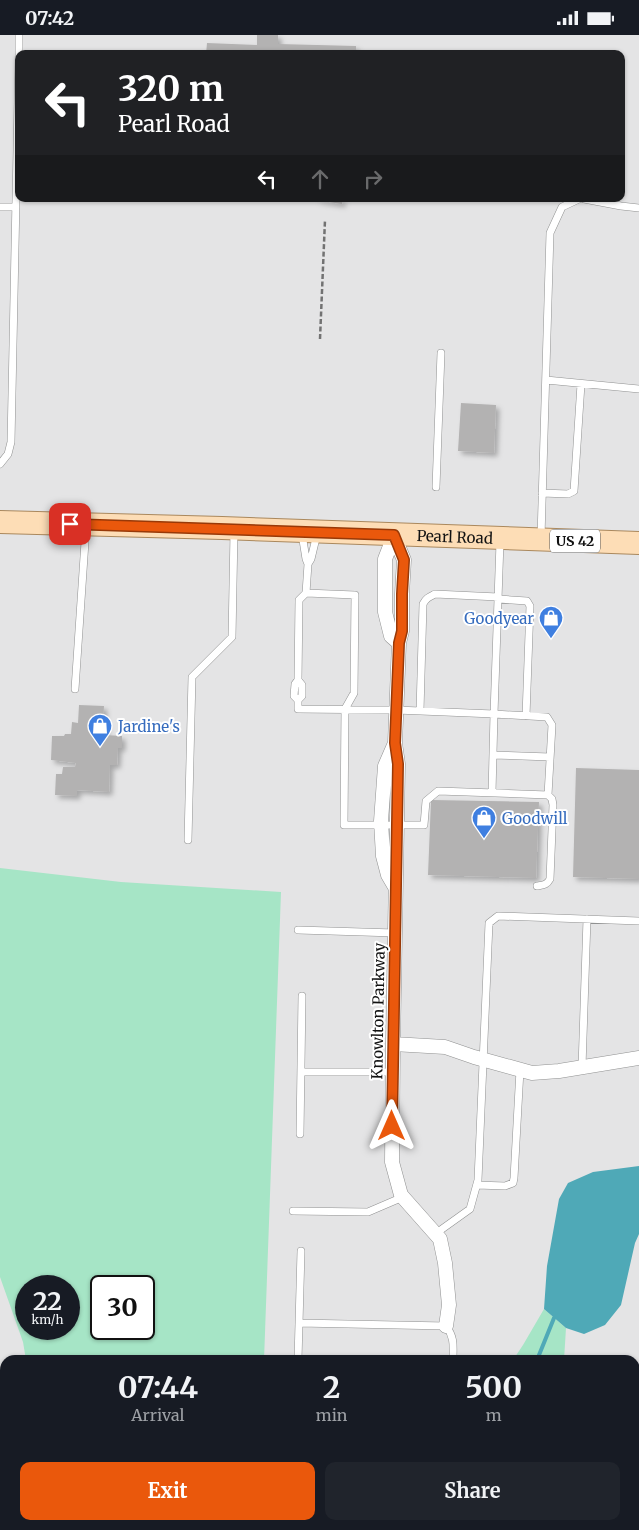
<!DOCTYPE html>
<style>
:root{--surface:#171b24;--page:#20242c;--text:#f1f3f6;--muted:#9ea1a6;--accent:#ea580c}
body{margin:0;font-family:Merriweather,serif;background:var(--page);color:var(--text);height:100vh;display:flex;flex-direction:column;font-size:19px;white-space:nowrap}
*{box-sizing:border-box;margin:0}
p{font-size:16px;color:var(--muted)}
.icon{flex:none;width:28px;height:28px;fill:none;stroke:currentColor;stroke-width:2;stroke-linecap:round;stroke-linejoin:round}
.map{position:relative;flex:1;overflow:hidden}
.drawer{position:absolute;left:0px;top:1320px;width:640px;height:175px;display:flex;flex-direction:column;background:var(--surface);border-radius:15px 15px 0 0;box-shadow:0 1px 4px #0004}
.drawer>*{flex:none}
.guide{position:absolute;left:15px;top:15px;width:610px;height:152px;border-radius:10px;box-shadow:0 1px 4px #0004;background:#202124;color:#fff;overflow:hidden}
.speed{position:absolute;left:15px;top:1240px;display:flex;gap:10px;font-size:25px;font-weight:700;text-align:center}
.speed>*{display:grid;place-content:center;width:65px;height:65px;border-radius:50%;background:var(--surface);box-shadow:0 1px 4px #0004;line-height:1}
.speed small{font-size:12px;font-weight:400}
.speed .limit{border:2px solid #111;border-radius:8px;background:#fff;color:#111}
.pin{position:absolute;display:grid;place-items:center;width:42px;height:42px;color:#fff;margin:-21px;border-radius:10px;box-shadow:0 2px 8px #0006}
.me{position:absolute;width:55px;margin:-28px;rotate:0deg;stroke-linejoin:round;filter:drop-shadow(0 0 4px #0008)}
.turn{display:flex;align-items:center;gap:18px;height:105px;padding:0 20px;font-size:22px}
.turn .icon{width:65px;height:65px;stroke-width:2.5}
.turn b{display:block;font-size:35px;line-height:42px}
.lanes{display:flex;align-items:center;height:48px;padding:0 20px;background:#0003;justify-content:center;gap:25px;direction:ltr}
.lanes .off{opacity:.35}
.eta{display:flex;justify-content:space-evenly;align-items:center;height:85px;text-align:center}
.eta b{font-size:30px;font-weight:700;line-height:35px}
.button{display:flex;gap:10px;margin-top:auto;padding:10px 20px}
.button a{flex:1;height:58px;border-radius:10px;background:var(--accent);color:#fff;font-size:20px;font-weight:700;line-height:58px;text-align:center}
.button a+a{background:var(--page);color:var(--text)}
.status{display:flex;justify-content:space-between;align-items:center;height:35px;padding:0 25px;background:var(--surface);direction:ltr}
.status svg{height:14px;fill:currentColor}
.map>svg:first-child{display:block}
</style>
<div class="status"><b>07:42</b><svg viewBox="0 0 49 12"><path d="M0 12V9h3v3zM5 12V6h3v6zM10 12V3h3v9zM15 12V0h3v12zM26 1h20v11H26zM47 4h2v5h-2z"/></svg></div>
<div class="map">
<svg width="639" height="1495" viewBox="0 0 639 1495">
<defs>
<filter id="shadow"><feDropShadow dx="3.5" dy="3.5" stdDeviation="2.5" flood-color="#0004"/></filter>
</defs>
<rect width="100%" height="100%" fill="#e4e4e5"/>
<path fill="#a6e5c6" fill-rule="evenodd" d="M0,833l121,14 160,10 -17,468h-238l-3,-18 -23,-65zM69,1251v43h-43v-43zM101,1251h43v43h-43z
M544,1274l22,19 -2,32h-51l10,-15z
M5,1439v51h342l-6,5h-341v-49z"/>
<path fill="#4fa9b7" d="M639,1131v68l-4,9 -14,62 -16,20 -21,9 -18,-6 -22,-19 3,-43 12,-67 9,-16 25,-11z"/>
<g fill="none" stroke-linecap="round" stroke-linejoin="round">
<path stroke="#4fa9b7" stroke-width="4" d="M537,1325l17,-42
M334,1495l4,-5"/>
</g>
<path fill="#b3b2b2" filter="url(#shadow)" d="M257,0h21v9l78,2v8h-150l1,-11 50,2z
M316,164h27l-1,5 -26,-4z
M461,368l35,2 -2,48 -36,-2z
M79,670l25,1 -1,18h3l-1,11 17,1v12h-4l-1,17h-7l-1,27 -32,-2v6l-22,-1 1,-21h6l1,-7h12l1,-4 -25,-3 1,-24h12l1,-2h6l1,-12 6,1z
M576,733l63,2v109l-66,-2z
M431,765l108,2 -3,76 -108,-3z"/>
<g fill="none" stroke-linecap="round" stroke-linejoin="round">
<defs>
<path id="lane" d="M19,19v-19
M584,164l37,7 18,2
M0,172h15
M546,345l93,9
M0,429l8,-10 3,-12 8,-388
M436,452l5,-134
M542,458l26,1 6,-3 7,-107
M302,499l4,25 2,5 -2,29 49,2 -1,98 -9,16 -1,116h80l2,-24 12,-10 110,4 4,4 1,6 -3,74c-3,6 -7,6 -13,7
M541,502l9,-304 12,-26 17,-8
M308,529l3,-5 6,-25
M498,564l29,2 3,5 -4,110
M298,645l4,5v11l-4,4v9l98,1 98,4 6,-172
M75,654l11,-162
M298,665l-4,-4 1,-12 3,-4 1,-80 7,-7
M420,676l3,-107c3,-6 6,-7 12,-10l63,3
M493,720l57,2
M492,758l2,-79 53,3 5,8 -4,70
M188,805l4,-163 40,-40 2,-105
M298,895l97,3
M582,1032l5,-148
M301,1037h92
M300,1099l2,-138
M477,1150l28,1 8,-3 1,-5 6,-108
M293,1176l75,1 35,-15
M435,1199l35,-25 8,-29 11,-257 9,-7 141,5
M299,1288l147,3c9,12 7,20 7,34
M298,1325l3,-109"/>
<path id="street" d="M394,501l10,24 -2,34v37l-3,12 -4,100 3,21 -5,280 -1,118 9,33 39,44 5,24 4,42 -3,21
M394,501l-9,23v53l6,24 8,7
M395,708l-10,23 -4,55 2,35 5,19 7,12
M393,1009l52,3 29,10 58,16 27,-2 80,-13
M635,1397l4,-2
M634,1490l5,5
M500,1495l8,-5"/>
<g id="primary">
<path id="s1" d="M0,487l222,6 417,15"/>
</g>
</defs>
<use href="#lane" stroke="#909191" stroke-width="8"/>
<use href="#street" stroke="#909191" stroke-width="15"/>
<use href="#primary" stroke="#aa885d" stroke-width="24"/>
<path stroke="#727272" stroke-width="2.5" stroke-dasharray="5 2.5" stroke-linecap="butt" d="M320,304l5,-119"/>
<use href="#lane" stroke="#fff" stroke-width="7"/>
<use href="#street" stroke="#fff" stroke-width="14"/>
<use href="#primary" stroke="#fdddb6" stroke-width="22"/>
</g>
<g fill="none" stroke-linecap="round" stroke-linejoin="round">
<defs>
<path id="route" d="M70,489l324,11 10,25 -2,34v37l-3,12 -4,100 3,21 -6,362"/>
</defs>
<use href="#route" stroke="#983908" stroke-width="12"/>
<use href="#route" stroke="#ea580c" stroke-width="9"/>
</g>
<defs>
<symbol id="shop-pin" viewBox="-11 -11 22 30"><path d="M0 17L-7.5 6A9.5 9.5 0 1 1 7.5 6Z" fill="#3f7fe0" stroke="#fff"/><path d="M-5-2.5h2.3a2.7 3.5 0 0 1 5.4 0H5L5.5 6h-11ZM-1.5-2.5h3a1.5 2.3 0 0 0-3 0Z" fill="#fff"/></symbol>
</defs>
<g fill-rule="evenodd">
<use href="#shop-pin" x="537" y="569" width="28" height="38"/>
<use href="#shop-pin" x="86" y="677" width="28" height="38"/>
<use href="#shop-pin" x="470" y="769" width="28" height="38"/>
</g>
<g text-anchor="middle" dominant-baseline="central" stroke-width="4" stroke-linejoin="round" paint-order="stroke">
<rect fill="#fff" stroke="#595959" stroke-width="1" x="550" y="494.5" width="50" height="23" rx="4"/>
<g font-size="14" font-weight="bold" fill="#121212">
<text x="575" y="506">US 42</text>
</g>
<g font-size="15" fill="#121212" stroke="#fff">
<text stroke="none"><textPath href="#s1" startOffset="455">Pearl Road</textPath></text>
<text transform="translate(378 976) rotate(-89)">Knowlton Parkway</text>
</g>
<g font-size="15" fill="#366cbe" stroke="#fff" text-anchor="start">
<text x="534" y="583" text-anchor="end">Goodyear</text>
<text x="118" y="691">Jardine's</text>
<text x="502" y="783">Goodwill</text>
</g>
</g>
</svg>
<div class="speed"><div>22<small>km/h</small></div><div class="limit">30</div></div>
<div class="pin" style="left:70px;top:489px;background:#d93025"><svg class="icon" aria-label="arrive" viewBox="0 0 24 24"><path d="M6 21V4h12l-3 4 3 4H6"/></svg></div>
<svg class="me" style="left:392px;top:1091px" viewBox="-20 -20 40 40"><path d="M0-17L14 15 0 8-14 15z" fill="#ea580c" stroke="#fff" stroke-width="4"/></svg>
<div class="guide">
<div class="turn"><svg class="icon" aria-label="left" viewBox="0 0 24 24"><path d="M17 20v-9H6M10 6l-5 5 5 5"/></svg><div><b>320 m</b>Pearl Road</div></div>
<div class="lanes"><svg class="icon" aria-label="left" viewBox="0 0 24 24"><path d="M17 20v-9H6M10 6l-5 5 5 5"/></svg><svg class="icon off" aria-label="ahead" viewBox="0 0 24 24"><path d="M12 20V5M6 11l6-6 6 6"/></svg><svg class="icon off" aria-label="right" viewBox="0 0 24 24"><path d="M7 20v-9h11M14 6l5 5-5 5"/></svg></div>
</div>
<section class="drawer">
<div class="eta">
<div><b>07:44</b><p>Arrival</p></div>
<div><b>2</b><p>min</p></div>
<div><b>500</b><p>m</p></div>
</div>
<div class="button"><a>Exit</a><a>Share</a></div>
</section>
</div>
